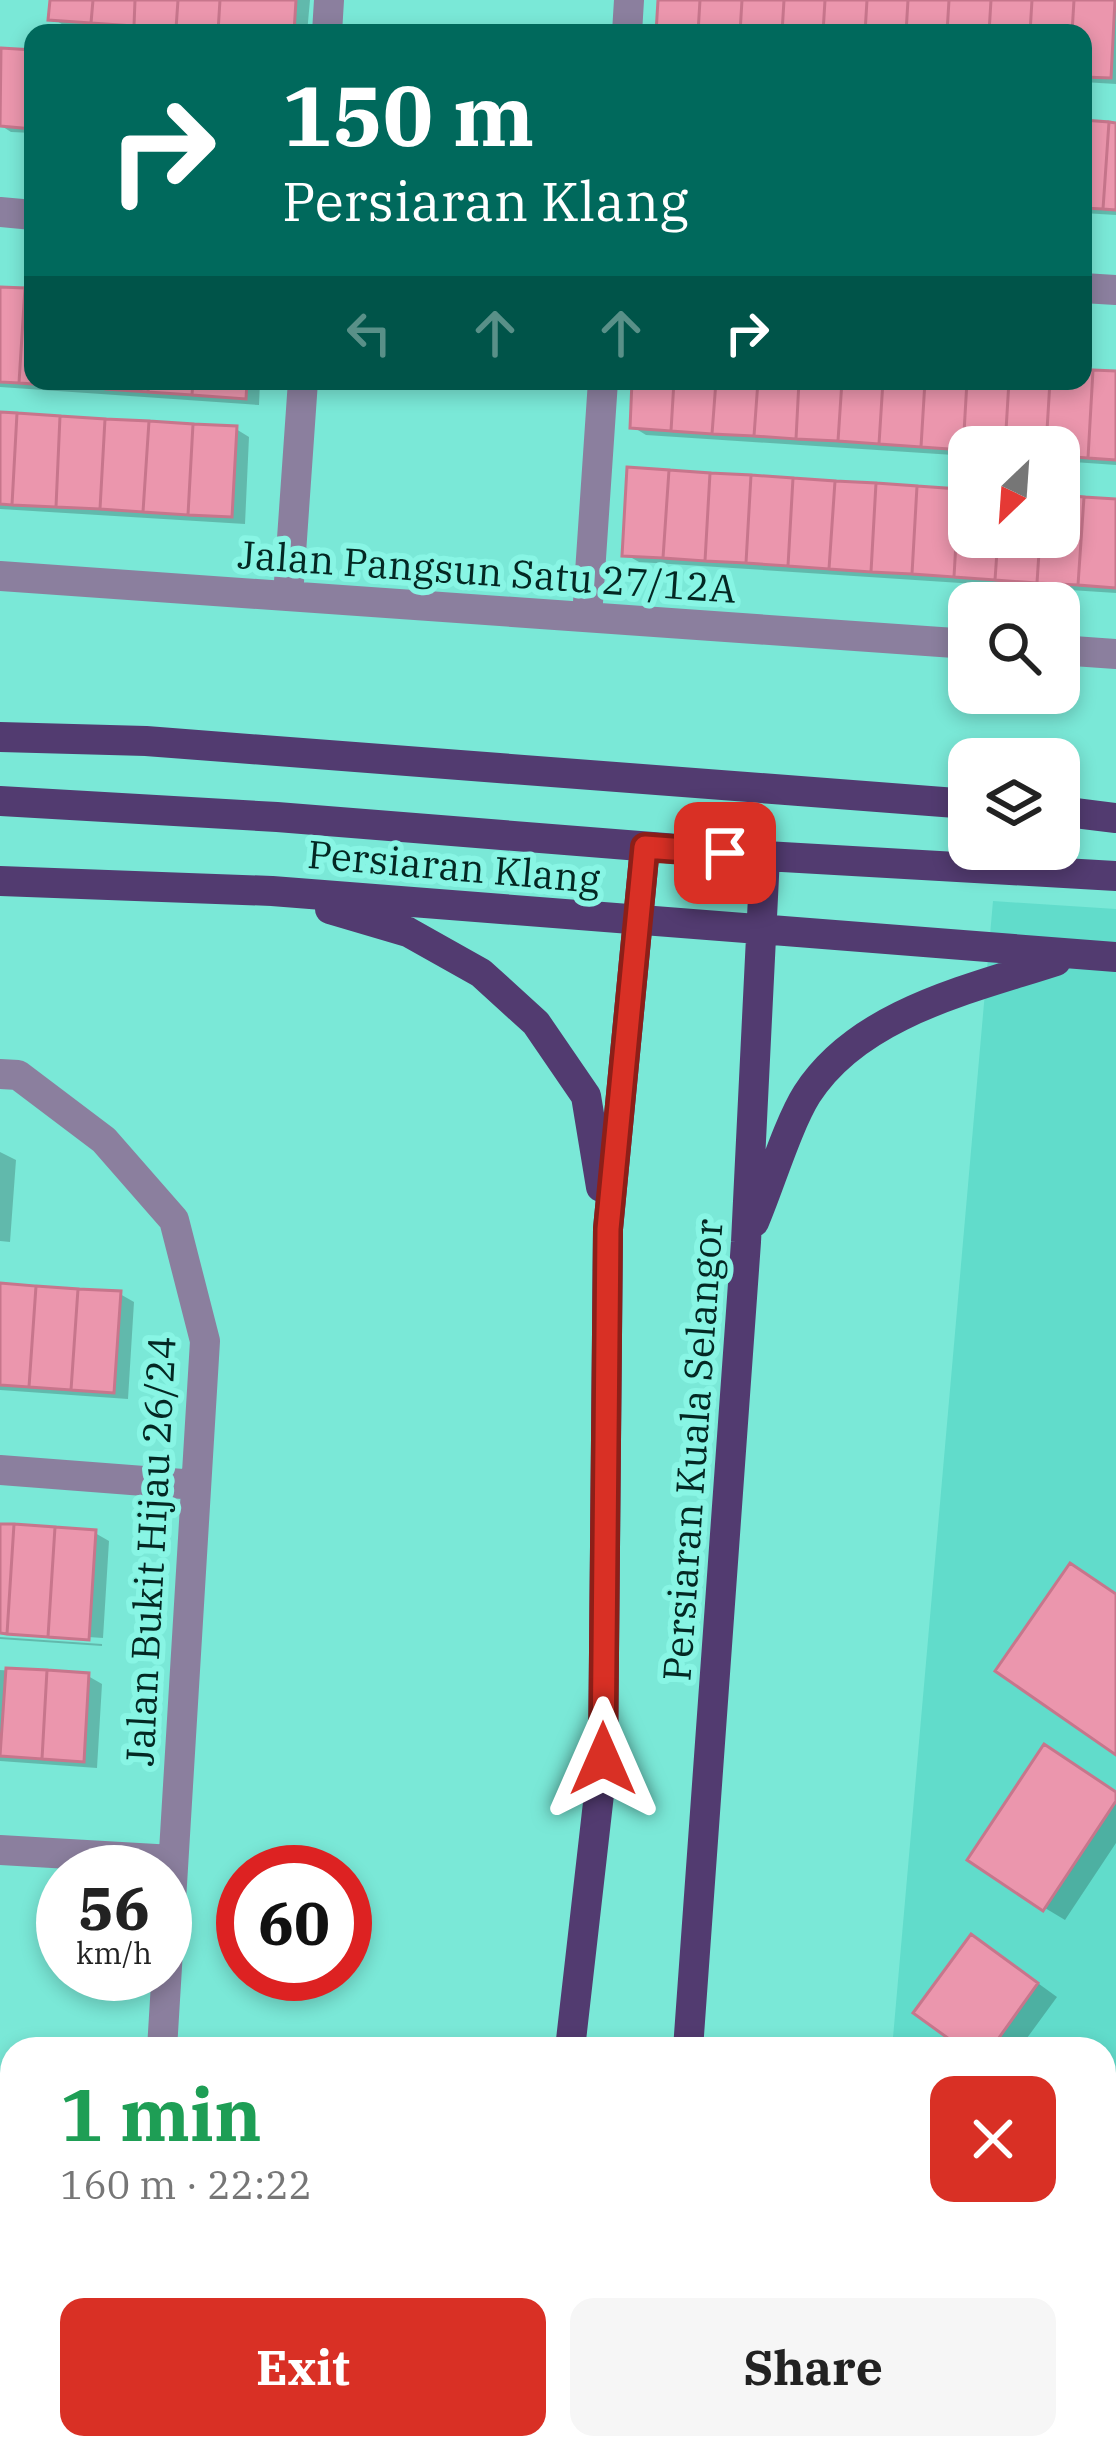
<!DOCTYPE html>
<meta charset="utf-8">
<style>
:root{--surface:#fff;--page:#f6f6f6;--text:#222;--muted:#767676;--accent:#d93025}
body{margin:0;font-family:"IBM Plex Serif",serif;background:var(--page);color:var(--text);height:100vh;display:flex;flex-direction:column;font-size:45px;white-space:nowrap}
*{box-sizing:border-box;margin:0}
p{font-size:39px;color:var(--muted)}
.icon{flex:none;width:66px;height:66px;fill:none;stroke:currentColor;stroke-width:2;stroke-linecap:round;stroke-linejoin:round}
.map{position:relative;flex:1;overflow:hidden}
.details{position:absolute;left:0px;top:2037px;width:1116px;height:423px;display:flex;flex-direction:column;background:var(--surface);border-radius:36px 36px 0 0;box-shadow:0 6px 18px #0003}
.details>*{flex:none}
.hud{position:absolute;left:24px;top:24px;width:1068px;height:366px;border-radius:24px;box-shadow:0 6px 18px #0003;background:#00695c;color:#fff;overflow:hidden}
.needle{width:78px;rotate:205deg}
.fabs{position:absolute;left:948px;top:426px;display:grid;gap:24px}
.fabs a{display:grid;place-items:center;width:132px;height:132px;border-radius:24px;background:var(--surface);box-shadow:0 6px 18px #0003;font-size:60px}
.speed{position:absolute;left:36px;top:1845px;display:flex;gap:24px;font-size:60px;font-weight:700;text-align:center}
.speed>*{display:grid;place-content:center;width:156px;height:156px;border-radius:50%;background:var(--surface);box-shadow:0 6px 18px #0003;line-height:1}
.speed small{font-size:30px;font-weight:400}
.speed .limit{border:18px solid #d22;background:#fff;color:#111}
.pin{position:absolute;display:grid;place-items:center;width:102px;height:102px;color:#fff;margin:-51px;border-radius:24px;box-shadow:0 6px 18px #0006}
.me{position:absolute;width:132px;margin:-66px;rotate:0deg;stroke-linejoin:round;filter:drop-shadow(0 0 9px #0008)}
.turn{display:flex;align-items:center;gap:42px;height:252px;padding:0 60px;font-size:54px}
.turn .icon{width:156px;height:156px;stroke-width:2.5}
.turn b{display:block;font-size:84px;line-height:102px}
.lanes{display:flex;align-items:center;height:114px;padding:0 60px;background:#0003;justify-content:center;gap:60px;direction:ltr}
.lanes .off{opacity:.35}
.round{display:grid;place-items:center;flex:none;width:126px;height:126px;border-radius:24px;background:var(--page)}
.overview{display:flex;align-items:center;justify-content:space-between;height:204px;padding:0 60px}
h1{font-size:72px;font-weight:700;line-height:90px;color:#1e9e55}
.cta{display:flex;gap:24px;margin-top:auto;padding:24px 60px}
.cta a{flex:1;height:138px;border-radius:24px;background:var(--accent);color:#fff;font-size:48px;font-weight:700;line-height:138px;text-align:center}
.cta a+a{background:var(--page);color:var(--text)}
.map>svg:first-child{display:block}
</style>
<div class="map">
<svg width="1116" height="2459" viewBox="0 0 1116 2459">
<rect width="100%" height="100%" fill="#7ae8d7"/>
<path fill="#61dccb" d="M993,901l123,8v1550h-259l1,-11h246v-399h-212z"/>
<path fill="#0003" d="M53,0h257l-3,33h-149l-93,-7 -13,-8z
M661,0h455v84l-33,-2v-49h-424z
M4,51l29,3v79l-22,-1 -11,-7z
M1083,124l33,2v89l-33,-2z
M0,289l33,3v89h227l-1,24 -259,-18z
M1083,372l33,2v91l-57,-4v-14h-90v9l-323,-21 -13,-8 2,-46h448z
M0,415l236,14 13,8 -4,87 -245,-15z
M969,493v44h90v-38l57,4v90l-477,-31 -14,-8z
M0,1152l16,8 -6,82 -10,-1z
M0,1286l120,8 14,8 -6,97 -128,-9z
M0,1527l95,6 14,8 -6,97 -103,-7z
M0,1637l102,7v2l-102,-7z
M0,1670l88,6 14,8 -5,84 -97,-7z
M1116,1794v49l-51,77 -20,-12z
M992,1950l65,47 -38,52h-51z
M1104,2081l12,9v75l-12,18z"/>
<path fill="#eb96ad" stroke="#c7768c" stroke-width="3" d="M50,0h43l-2,23 -43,-3z
M93,0h42l-1,26 -43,-3z
M135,0h43l-2,29 -42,-3z
M178,0h42l-2,32 -42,-3z
M220,0h76l-2,33 -76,-1z
M658,0h42l-2,33h-42z
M700,0h42l-2,33h-42z
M742,0h42l-2,33h-42z
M784,0h41l-2,33h-41z
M825,0h42l-2,33h-42z
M867,0h41l-2,33h-41z
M908,0h41l-2,33h-41z
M949,0h42l-2,33h-42z
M991,0h41l-2,33h-41z
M1032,0h42l-2,33h-42z
M1074,0h41l-4,78 -28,-1v-44h-11z
M1,48l32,2v79l-33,-3z
M1083,120l26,2 -6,87 -20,-1z
M1109,122l7,1v87l-13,-1z
M0,287l25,1 -6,95 -19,-1z
M25,288l8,1v92h30l-1,5 -43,-3z
M1083,369l10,1 -5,88 -29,-2v-9h-13l4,-66h33z
M1093,370l23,1v89l-28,-2z
M106,381h43l-1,11 -42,-3z
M149,381h44l-1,14 -44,-3z
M193,381h54l-1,18 -54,-4z
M632,381h42l-3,50 -41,-3z
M674,381h42l-4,53 -41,-3z
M716,381h42l-4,55 -42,-2z
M758,381h41l-3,58 -42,-3z
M799,381h43l-4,60 -42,-2z
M842,381h41l-4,63 -41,-3z
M883,381h42l-4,66 -42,-3z
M925,381h42l-4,69 -42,-3z
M967,381h42l-4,66 -42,3z
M1009,381h41l-4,66h-41z
M0,412l17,1 -5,92 -12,-1z
M17,413l43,3 -4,91 -44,-2z
M60,416l45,3 -5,90 -44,-2z
M105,419l44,2 -6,91 -43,-3z
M149,421l44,3 -5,91 -45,-3z
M193,424l44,2 -5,91 -44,-2z
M627,467l42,3 -6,88 -41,-2z
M669,470l41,3 -5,88 -42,-3z
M710,473l41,2 -5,88 -41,-2z
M751,475l42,3 -5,88 -42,-3z
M793,478l42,3 -6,88 -41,-3z
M835,481l41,2 -5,89 -42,-3z
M876,483l41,3 -5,88 -41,-2z
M917,486l42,3 -5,88 -42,-3z
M959,489h10v48h29l-3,43 -41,-3z
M1059,495l25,2 -6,88 -41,-2 3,-46h19z
M1084,497l32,2v89l-38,-3z
M998,537h42l-3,46 -42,-3z
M0,1283l36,3 -7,101 -29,-2z
M36,1286l42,3 -7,101 -42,-3z
M78,1289l43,2 -7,102 -43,-3z
M0,1524h14l-7,110 -7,-1z
M14,1524l41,3 -7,110 -41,-3z
M55,1527l41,3 -7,110 -41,-3z
M1070,1563l46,31v161l-121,-84z
M6,1668l41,2 -5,89 -42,-3z
M47,1670l42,3 -5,89 -42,-3z
M1044,1744l72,48v9l-73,110 -76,-51z
M971,1934l67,49 -47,66h-28l-50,-36z
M1104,2080l12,8v37l-12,17z"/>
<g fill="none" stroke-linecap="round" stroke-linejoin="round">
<path stroke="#8b7f9e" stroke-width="30" d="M327,33l2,-33
M627,33l2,-33
M0,212l33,3
M1083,288l33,2
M0,576l969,68
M288,596l15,-215
M587,617l16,-236
M1059,650l57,4
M0,1074l18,1 86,65 70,80 31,121 -43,708
M0,1470l196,15
M0,1850l173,10
M0,2237l12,150
M17,2448l1,11
M138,2459v-11
M1113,2459l3,-4"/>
<path stroke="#523b70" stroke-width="30" d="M0,737l146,4 823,63
M0,801l277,16 488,39 351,20
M1059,811l57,7
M0,881l272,10 844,66
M330,909l78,23 73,41 55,50 50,73 15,91
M754,1222c15,-35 34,-98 53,-128 52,-81 163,-105 249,-133
M570,2049l33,-290 5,-530 37,-382
M688,2049l58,-807 19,-386
M541,2459l1,-11
M659,2459l1,-11"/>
</g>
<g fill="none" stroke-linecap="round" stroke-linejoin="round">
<defs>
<path id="route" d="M603,1759l5,-530 37,-382 80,6"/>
</defs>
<use href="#route" stroke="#8d1f18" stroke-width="30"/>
<use href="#route" stroke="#d93025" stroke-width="21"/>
</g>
<g text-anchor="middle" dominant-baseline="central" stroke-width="12" stroke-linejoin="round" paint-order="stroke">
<g font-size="39" fill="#032823" stroke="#88f5e4">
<text transform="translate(487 571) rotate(4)">Jalan Pangsun Satu 27/12A</text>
<text transform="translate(454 866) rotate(5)">Persiaran Klang</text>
<text transform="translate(692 1450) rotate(-86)">Persiaran Kuala Selangor</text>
<text transform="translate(150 1551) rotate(-87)">Jalan Bukit Hijau 26/24</text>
</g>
</g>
</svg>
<div class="fabs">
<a><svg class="needle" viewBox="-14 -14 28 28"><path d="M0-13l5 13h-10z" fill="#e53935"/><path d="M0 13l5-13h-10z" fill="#767676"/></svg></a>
<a><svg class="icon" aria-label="search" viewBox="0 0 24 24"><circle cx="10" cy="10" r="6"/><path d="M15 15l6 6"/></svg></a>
<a><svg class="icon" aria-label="layers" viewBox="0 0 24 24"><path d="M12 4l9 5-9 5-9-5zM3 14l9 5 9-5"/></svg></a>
</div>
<div class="speed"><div>56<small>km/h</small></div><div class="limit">60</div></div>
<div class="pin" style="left:725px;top:853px;background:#d93025"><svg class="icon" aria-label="arrive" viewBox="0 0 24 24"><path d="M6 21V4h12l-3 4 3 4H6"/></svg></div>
<svg class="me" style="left:603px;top:1759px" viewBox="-20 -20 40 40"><path d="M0-17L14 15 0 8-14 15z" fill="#d93025" stroke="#fff" stroke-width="4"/></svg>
<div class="hud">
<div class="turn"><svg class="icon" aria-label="right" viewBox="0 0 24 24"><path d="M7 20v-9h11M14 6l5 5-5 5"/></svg><div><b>150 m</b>Persiaran Klang</div></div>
<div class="lanes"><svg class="icon off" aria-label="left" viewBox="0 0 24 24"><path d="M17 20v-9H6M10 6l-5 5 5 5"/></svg><svg class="icon off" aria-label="ahead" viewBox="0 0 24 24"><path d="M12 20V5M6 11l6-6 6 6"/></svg><svg class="icon off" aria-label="ahead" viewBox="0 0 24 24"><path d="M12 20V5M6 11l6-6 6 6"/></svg><svg class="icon" aria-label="right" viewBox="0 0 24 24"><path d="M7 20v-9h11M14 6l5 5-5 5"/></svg></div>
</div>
<section class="details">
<div class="overview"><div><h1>1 min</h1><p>160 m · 22:22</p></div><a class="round" style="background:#d93025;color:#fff"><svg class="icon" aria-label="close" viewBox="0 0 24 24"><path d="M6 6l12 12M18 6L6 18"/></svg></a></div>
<div class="cta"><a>Exit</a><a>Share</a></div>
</section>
</div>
